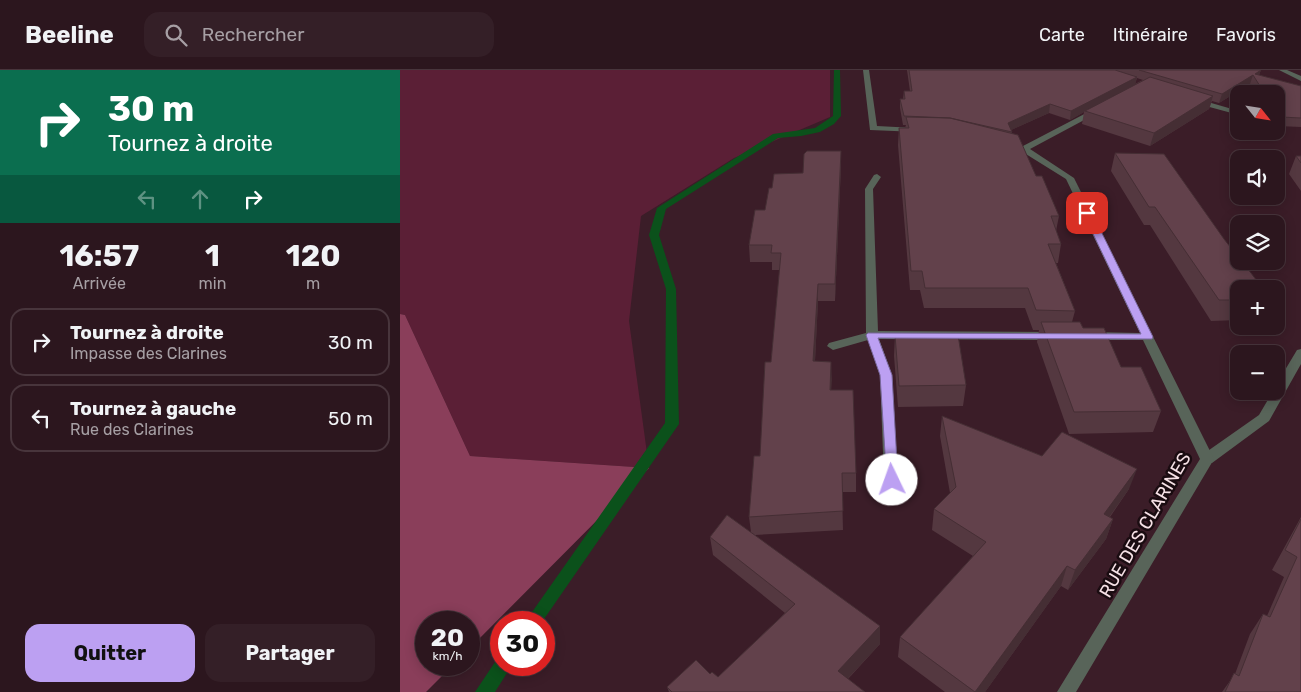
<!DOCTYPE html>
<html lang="fr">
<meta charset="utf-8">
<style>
:root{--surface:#2c161e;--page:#341f27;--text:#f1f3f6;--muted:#a69fa4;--line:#48353c;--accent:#bca0f2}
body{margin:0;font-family:Rubik,sans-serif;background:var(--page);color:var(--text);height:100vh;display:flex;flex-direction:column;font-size:19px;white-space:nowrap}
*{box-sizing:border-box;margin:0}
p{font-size:16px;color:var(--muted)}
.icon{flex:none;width:28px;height:28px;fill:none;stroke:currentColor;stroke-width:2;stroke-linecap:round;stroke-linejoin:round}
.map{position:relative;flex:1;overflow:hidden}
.panel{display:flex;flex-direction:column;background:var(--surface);width:400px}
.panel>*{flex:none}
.hud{background:#0b6e4f;color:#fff;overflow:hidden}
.needle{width:32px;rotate:120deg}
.controls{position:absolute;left:830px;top:15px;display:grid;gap:10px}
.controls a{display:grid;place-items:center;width:55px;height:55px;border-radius:10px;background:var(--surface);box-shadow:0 2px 12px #0003,0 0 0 1px var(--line);font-size:25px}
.speed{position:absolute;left:15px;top:541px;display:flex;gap:10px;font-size:25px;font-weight:700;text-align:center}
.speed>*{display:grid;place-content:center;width:65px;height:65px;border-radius:50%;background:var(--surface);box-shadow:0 2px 12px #0003,0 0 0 1px var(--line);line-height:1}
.speed small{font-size:12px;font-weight:400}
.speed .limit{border:8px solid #d22;background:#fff;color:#111}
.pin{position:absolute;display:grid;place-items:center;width:42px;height:42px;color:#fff;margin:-21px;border-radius:10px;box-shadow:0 2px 8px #0006}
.me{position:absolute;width:55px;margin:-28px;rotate:357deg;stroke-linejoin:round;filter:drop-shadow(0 0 4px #0008)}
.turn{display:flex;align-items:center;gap:18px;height:105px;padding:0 25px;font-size:22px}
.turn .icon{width:65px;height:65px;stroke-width:2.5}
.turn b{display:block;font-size:35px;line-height:42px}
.lanes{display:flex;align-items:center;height:48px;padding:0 25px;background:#0003;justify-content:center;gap:25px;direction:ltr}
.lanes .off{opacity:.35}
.eta{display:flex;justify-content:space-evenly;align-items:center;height:85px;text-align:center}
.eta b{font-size:30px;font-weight:700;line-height:35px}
.cta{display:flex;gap:10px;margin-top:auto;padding:10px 25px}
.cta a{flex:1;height:58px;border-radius:15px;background:var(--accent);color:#111;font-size:20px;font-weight:700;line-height:58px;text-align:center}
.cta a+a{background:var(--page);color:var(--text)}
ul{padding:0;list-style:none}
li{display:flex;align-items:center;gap:15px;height:68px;margin:0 10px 8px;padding:0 15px;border:2px solid var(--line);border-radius:15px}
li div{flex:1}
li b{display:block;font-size:19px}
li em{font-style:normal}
header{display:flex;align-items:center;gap:30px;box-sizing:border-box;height:70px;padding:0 25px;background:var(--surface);border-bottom:1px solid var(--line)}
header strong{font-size:24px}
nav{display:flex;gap:28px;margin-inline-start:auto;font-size:18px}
.search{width:350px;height:45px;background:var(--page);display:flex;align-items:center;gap:12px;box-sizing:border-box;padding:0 18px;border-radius:15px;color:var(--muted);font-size:19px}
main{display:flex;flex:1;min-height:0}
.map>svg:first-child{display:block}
</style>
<header>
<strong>Beeline</strong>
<div class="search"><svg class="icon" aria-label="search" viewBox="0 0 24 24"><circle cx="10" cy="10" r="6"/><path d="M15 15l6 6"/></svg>Rechercher</div>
<nav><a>Carte</a><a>Itinéraire</a><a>Favoris</a></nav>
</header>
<main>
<section class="panel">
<div class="hud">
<div class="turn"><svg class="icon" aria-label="right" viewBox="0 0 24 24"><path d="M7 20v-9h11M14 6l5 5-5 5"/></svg><div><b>30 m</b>Tournez à droite</div></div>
<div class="lanes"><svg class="icon off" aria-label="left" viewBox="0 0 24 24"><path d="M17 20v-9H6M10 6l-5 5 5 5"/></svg><svg class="icon off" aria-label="ahead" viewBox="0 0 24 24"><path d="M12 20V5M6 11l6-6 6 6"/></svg><svg class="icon" aria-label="right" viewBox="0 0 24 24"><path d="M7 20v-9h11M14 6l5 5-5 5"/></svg></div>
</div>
<div class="eta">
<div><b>16:57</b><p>Arrivée</p></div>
<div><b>1</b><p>min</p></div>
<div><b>120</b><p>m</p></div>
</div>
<ul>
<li><svg class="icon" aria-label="right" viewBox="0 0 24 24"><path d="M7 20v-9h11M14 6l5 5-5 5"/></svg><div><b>Tournez à droite</b><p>Impasse des Clarines</p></div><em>30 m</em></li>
<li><svg class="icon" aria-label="left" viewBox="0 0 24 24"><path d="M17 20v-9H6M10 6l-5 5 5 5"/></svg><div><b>Tournez à gauche</b><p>Rue des Clarines</p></div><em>50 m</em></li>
</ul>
<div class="cta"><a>Quitter</a><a>Partager</a></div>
</section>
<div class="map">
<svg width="901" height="622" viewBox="0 0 901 622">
<rect width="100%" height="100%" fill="#3b1d28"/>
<path fill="#5b1f36" d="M0,0h430v47l-96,41 -93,58 -12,105 20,147 -179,-12 -65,-141 -5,-1z"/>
<path fill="#8a3e5a" d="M0,244l5,1 65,141 179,12 -180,181v-27h-43v43h27l-27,27h-26z"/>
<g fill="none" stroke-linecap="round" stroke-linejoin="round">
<path fill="#0b511b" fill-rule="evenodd" d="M434,0h6l1,46 -7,8 -14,8 -19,4 -23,2 -112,71 -7,26 17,54 3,135 -137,198h-17l140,-199 1,-134 -17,-54 8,-27 116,-74 42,-6 18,-12z
M101,587v8h11l-17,27h-20l22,-33z"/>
<path fill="#586459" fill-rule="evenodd" d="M901,279v15l-32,57 -57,42h-10l-2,-4 2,-4 57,-40 14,-24h3v-6l21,-35z"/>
<path fill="#586459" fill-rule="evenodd" d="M463,0h6l8,56 38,2h3v4l-48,-2z
M794,28l45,13v4l-48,-13 -1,-2z
M694,39l7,2 -71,38 44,29 140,281 -138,233h-19l143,-233 -57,-119h-52l-6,-4 6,-4 49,1 -74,-154 -45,-28 -17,-6 4,-2 15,3z
M477,104l4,3 -8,12 5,142 175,1 6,4 -6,4 -174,-1 13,36 6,105 -2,4 -5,1 -5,-1 -2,-4 -4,-105 -12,-35 -35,10 -6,-4 2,-3 37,-10 -1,-144 9,-14z"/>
<path fill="#586459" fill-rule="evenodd" d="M879,0h8l14,6v5z"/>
</g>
<path fill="#543840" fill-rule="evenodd" d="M507,0h354l-2,5 42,11v41l-24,-1 -1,-2v-30h-20l-6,-10 -31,19 -7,-2 -3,8 -59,37 -68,-22 2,-12 -14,8 -21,-7 -38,17 1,3 47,83 -3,15 5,13 -3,19h-2l19,48 -3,11 11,6 38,39 40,44 -8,21 -84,2 -32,-92 2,-12h-6l-8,-22h-101l-4,-18h-10l-12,-145 1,-17h6l1,-3h-3l-3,-17v-9h3l1,-8h6zM737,8l6,2 -8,4z
M441,81v15l-6,135h-17l-3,60 16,1v28l25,83v19h-14l1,38 -88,5 125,109 -32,35 17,13h-196l-2,-5 43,-13 8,3 67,-64 -72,-58 -3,-18 41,-5 -2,-15 11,-61 11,-94 9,-92h-8v-8h-22l-1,-17 16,-35 7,-22 31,-15z
M715,83l109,86 15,50v31l-28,1 -61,-96h-6l-33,-54z
M896,86h5v35l-12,-17z
M495,265l71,50 -3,21 -65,1 -4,-51z
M542,346l100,40 87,33 -19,28 3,2 -7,20 -38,51 -7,-4 -76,106h-40l-47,-35 2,-20 73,-81 -41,-26 2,-21 16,-16 -10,-57z
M901,447v175h-79l13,-18 15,-40 13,-20 4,2 17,-39 -12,-7z"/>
<path fill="#452e34" d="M861,0l-3,8 -3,-4z
M853,5l-3,9 -31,19 3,-9z
M737,7l-2,8 -50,26 -1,1 -14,8 1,-9z
M813,26l-4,13 -59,37 4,-13z
M650,34l-1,9 -40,18 -1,-8z
M441,81v15l-6,135v-17z
M418,214v17l-4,79 -1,-19z
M431,292l1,18 -2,28v-18z
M737,399l-8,20 -32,45 7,-20z
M713,449l-7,20 -38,51 7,-20z
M667,496l-6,20 -76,106h-10z
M480,556v18l-42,45v-18z"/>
<path fill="#62414b" stroke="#452e34" d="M509,0h206l22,7 -66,34 -21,-7 -42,19 4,9 -62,-14 -46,-2 -4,-17h5l-1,-8h8z
M739,0h122l-6,4 46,12v32l-20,-1 -5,-7v-16h-11l-12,-19 -31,19z
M750,7l63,19 -59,37 -69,-22z
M506,47l44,1 68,17 18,41h6l17,40h-8l10,28h-13l27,67 -39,-1 -8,-22h-103l-3,-17h-11l-12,-143h10z
M407,81h34l-6,133h-17l-5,77 18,1 -1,28h23l3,83h-14l1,38 -94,6 5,-61h6l5,-94h6l10,-109h-10l1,-8h-23l6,-35h10l4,-22h3l2,-14 29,-1 1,-19z
M715,83l49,1 60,85 15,19v3h3l21,28h-24v11h-20l-64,-93h-6z
M896,86h5v7z
M641,252h39l3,6h21l17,39h20l20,44 -87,1z
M495,265h63l8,50 -67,1z
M542,346l100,40 20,-24 75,37 -33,45 9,5 -38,51 -8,-4 -92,126 -75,-55 86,-95 -52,-33 22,-22z
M327,445l153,111 -42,45 27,21h-193l-5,-5 29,-27 14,14 2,-2 6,5 77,-73 -85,-67z
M901,449v173h-76l9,-19 5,3 24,-62 7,3 27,-60 -12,-7z"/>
<path fill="#bca0f2" stroke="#7a689d" d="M687,140l5,3 61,124 -1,2 -274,-1 14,37 6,105 -6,5 -5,-1 -7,-109 -14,-40 2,-2 273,1 -58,-121z"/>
<g text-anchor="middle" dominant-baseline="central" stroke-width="5" stroke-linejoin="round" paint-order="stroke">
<g font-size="18" fill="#f6e1e6" stroke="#1a0c11">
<text transform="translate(745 455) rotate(-60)">RUE DES CLARINES</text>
</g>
</g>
</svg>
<div class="controls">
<a><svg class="needle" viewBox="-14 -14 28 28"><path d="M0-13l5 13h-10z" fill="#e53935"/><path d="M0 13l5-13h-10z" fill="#a69fa4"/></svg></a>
<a><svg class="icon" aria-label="sound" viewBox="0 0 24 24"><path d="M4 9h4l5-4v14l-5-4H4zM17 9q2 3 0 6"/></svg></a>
<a><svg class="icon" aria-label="layers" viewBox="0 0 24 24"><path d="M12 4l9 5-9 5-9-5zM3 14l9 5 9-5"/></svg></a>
<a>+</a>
<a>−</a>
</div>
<div class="speed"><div>20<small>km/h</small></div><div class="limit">30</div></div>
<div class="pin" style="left:687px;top:143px;background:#d93025"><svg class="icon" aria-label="arrive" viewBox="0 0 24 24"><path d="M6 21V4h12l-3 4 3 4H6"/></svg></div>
<svg class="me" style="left:492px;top:410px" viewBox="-20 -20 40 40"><circle r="19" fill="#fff"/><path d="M0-13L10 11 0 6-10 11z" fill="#bca0f2"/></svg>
</div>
</main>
